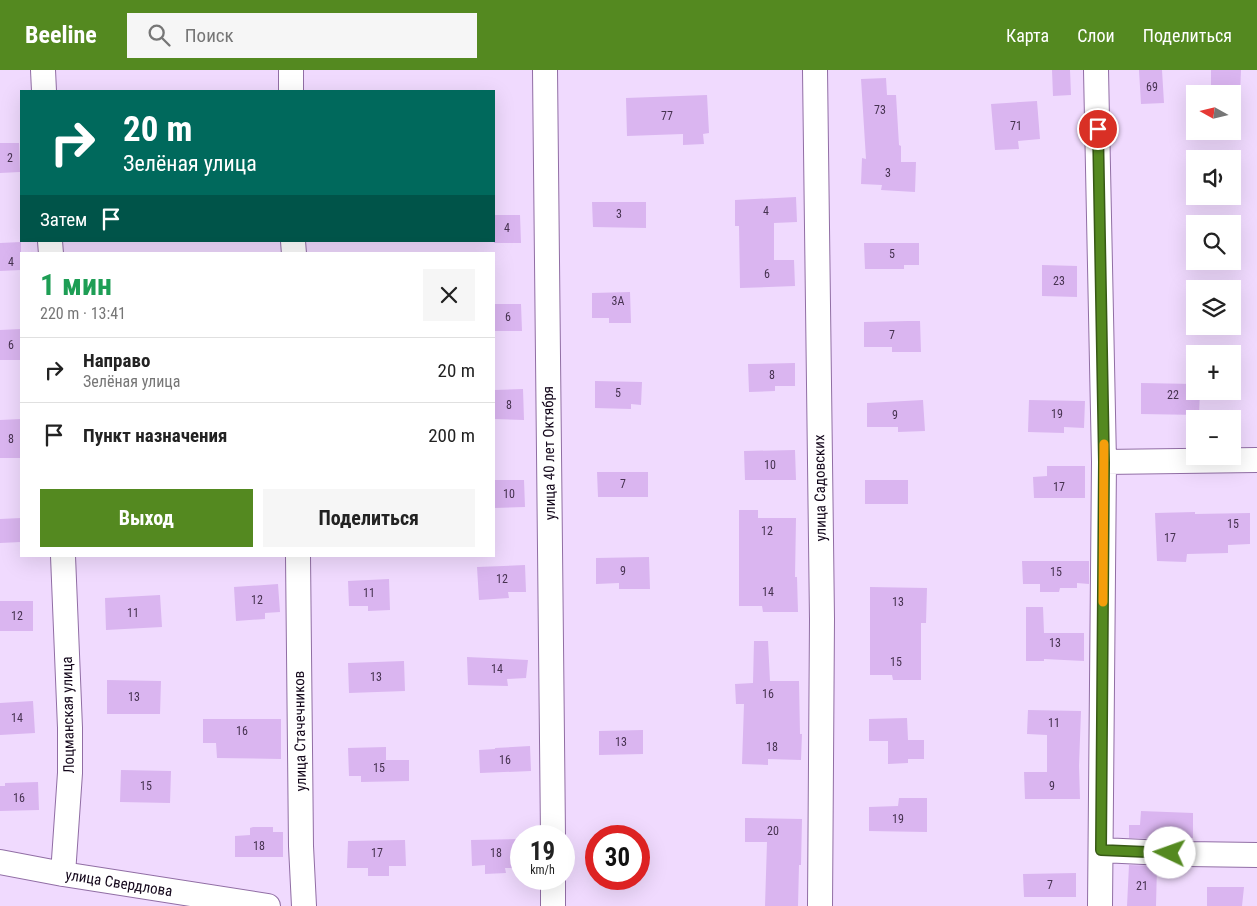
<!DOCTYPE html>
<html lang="ru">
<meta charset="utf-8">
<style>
:root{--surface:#fff;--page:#f6f6f6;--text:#222;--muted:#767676;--line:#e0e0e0;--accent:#548920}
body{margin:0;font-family:"Roboto Condensed",sans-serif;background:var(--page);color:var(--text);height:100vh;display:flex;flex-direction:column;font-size:19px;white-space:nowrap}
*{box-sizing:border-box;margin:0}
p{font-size:16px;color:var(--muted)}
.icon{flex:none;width:28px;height:28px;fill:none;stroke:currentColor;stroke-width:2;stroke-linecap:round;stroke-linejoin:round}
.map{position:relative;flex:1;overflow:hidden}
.sheet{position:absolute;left:20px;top:182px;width:475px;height:305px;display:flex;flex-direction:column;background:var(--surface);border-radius:0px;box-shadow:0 5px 20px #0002}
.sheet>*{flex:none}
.top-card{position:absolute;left:20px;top:20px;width:475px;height:152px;border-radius:0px;box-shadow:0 5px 20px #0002;background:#00695c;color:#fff;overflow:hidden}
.needle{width:32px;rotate:278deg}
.controls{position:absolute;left:1186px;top:15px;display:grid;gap:10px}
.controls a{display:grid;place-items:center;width:55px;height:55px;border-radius:0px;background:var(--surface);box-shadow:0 5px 20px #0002;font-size:25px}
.speed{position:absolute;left:510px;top:755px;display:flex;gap:10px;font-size:25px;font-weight:700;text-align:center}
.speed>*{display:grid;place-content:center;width:65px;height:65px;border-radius:50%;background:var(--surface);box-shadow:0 5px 20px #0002;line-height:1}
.speed small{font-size:12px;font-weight:400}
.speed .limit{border:8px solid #d22;background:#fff;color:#111}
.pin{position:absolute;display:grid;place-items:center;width:42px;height:42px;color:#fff;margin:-21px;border:2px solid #fff;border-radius:50%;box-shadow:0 1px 5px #0007}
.me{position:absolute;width:55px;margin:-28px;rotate:273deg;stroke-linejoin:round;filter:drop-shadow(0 0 4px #0008)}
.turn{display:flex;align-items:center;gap:18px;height:105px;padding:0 20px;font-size:22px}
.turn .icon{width:65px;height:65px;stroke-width:2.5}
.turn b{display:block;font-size:35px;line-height:42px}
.then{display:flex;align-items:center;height:48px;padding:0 20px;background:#0003;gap:10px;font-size:19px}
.round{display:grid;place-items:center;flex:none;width:52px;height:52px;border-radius:0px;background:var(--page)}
.headline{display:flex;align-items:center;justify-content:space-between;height:85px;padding:0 20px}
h1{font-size:30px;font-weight:700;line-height:38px;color:#1e9e55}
.cta{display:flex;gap:10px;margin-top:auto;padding:10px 20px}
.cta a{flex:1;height:58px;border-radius:0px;background:var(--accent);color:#fff;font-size:20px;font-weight:700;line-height:58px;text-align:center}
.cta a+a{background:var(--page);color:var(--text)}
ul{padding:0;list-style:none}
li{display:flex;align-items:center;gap:15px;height:65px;padding:0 20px;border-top:1px solid var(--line)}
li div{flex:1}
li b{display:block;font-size:19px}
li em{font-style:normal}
header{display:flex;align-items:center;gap:30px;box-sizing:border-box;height:70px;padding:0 25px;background:var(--accent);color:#fff}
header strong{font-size:24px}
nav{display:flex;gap:28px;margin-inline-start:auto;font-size:18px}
.search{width:350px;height:45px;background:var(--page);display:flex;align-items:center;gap:12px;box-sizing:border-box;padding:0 18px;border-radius:0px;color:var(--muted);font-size:19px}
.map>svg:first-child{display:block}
</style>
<header>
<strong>Beeline</strong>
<div class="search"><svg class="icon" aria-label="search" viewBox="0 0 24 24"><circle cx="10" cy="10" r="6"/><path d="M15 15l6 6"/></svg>Поиск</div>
<nav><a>Карта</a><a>Слои</a><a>Поделиться</a></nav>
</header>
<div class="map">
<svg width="1257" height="836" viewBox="0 0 1257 836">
<rect width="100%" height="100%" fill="#f0dafe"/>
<path fill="#dab5f0" d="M1052,0h18l1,25 -18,1z
M1139,0h23l2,33 -23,1z
M1211,0h30l-1,24h-29z
M886,8l1,17h9l3,50 2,1v16h15l-1,30 -34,-2 1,-5 -21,-1 1,-26 4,1 -5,-80z
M707,25l2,38 -6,1 1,10 -21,1v-11l-56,2 -1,-38z
M1037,31l3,38 -22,2 1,8 -24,1 -4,-46z
M0,73h19l1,29 -20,1z
M796,127l1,25 -23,1v37h20l1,26 -55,2 -1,-62h-4v-26z
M592,132h54v26l-53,-1z
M494,145h26l1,28h-27z
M21,172v28l-21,1v-28z
M864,173h55v22h-15v4h-39z
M1042,195l35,1v31l-35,-1z
M630,222l1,31h-22v-5h-17v-25z
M494,234h27l1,27h-28z
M908,251h12l1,31h-29v-5h-28v-25z
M21,259v31h-21v-30z
M795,293v23h-20v5l-26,1 -1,-28z
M595,311l47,1 -1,23 -10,-1v5l-36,-1z
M1141,313l54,1v7h5l-1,24 -58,-1z
M523,319l1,31 -30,-1v-29z
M923,330l2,31 -27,1v-5h-31v-24z
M1029,330l56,1 -1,27 -20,-1v6l-36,-1z
M21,349v39h-21v-38z
M795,380l1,30h-51l-1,-29z
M1047,396h38v32h-51l-1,-21 14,-1z
M597,402h51v25h-50z
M494,410h30l1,27 -31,1z
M865,410h43v24h-43z
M739,440h19v8h38l-1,59h2l1,35h-35l-1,-6h-23z
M1195,442v2l55,-1v31l-22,1v8l-41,1 -1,8 -29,-1 -2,-48z
M21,448v24l-21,1v-24z
M649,487l1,32h-31v-6l-23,1v-26z
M1022,491h67v23l-12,-1v5h-17l-1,4h-19v-8h-17z
M525,495l1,27h-18l1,6 -30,2 -2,-33z
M389,509l1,31 -22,1v-5h-19l-1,-25z
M278,514l2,28 -15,1v6l-29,2 -2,-34z
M870,517l57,1 -1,35h-5v57h-28l-1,-5h-22z
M160,525l2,32 -56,3 -1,-32z
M0,531h33v30h-33z
M1026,537h17l1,26h40v28l-40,-2v2h-18z
M754,571h14l2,40h29l1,53h2l-1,26 -33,-1v6l-26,-1 2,-60h-8l-1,-20 18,-1z
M467,587l61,3 -2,18 -19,1 1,7 -40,-1z
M404,591l1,30 -56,2 -1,-30z
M107,610l54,1 -1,33h-53z
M33,631l2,32 -35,2v-32z
M1028,640l53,1 -2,55 1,33h-55l-1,-27h23v-37l-20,-1z
M907,648l1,22h16v19h-16v4l-20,1v-23h-19v-22z
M203,649h78v40l-64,-1 -1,-15h-13z
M643,660v24l-44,1v-24z
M530,676l1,25 -51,2 -1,-23 16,-1v-1z
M386,677v13h23v21l-48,1v-6h-12l-1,-28z
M121,700l50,1 -1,32 -50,-1z
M38,712l1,28 -39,1v-25h5v-3z
M899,728h28v34l-58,-1v-24l29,-1z
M1141,741l52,2v25l-36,-2v3l-28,-1v-13h11z
M745,748l57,1 -1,46h-2l-1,41h-33l2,-64h-22z
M253,757h20v5h10v25h-48v-21l15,-1v-7z
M521,769v29h-16l1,5 -21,1v-9l-13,1 -1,-26z
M405,770l1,26h-17v10h-21v-8h-21l1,-27z
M1129,795l28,1 -1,40h-29z
M1076,803v24h-52l-1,-23z
M1207,817h37l-2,19h-35z"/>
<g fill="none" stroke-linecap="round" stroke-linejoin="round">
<defs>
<path id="street" d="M43,0l1,21
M291,0v21
M545,0l8,766
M815,0l7,549 -2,287
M1096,0l8,392 -4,444
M50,171l1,13
M293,171l1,13
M1104,392l153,-2
M298,486l3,290 3,60
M1101,780l86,4 70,1
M0,792l63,12 205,32
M63,804l7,-101v-45l-7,-172
M553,809v27"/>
</defs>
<use href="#street" stroke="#916ea5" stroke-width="26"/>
<use href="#street" stroke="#fff" stroke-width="24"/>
</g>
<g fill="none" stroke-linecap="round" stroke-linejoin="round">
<defs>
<path id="route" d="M1098,59l6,333 -3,388 69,3"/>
</defs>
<use href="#route" stroke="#375915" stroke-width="12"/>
<use href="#route" stroke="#548920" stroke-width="9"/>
<path stroke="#f59e0b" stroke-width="9" d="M1103,532l1,-158"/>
</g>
<g text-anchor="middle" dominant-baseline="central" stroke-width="4.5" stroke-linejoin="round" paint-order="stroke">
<g font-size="12" fill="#463250">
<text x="1152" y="17">69</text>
<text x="880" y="40">73</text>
<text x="667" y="46">77</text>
<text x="1016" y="56">71</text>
<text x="10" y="88">2</text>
<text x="888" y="103">3</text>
<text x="766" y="141">4</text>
<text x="619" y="144">3</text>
<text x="507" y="158">4</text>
<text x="892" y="184">5</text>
<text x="11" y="192">4</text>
<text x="767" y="204">6</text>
<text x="1059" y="211">23</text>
<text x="618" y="231">3А</text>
<text x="508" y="247">6</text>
<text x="892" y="265">7</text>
<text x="11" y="275">6</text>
<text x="772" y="305">8</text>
<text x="618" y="323">5</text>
<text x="1173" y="325">22</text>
<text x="509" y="335">8</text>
<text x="1057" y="344">19</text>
<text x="895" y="345">9</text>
<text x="11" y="369">8</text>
<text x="770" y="395">10</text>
<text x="623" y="414">7</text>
<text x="1059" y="417">17</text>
<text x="509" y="424">10</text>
<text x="1233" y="454">15</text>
<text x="767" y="461">12</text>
<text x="1170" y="468">17</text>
<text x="623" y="501">9</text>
<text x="1056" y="502">15</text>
<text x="502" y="509">12</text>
<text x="768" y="522">14</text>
<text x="369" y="523">11</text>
<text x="257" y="530">12</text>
<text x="898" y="532">13</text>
<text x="133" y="543">11</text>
<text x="17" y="546">12</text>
<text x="1055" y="573">13</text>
<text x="896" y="592">15</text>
<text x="497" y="599">14</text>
<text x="376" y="607">13</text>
<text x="768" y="624">16</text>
<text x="134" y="627">13</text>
<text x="17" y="648">14</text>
<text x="1054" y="653">11</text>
<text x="242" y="661">16</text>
<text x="621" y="672">13</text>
<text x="772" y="677">18</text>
<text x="505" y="690">16</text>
<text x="379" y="698">15</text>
<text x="146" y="716">15</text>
<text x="1052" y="716">9</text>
<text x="19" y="728">16</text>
<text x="898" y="749">19</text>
<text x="773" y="761">20</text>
<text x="259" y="776">18</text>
<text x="377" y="783">17</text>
<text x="496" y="783">18</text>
<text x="1050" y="815">7</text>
<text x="1142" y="816">21</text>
</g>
<g font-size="15" fill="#14071b" stroke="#fff">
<text transform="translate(549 383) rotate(-91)">улица 40 лет Октября</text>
<text transform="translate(820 418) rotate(-91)">улица Садовских</text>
<text transform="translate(68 645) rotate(-91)">Лоцманская улица</text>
<text transform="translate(300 661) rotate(-91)">улица Стачечников</text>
<text transform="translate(119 813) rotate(9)">улица Свердлова</text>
</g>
</g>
</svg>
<div class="controls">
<a><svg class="needle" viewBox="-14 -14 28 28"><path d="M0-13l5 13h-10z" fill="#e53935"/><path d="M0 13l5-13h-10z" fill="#767676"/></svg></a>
<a><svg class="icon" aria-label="sound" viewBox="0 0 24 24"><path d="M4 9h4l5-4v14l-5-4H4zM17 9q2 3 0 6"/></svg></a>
<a><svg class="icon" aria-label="search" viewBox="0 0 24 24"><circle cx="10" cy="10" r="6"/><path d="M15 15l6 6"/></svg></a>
<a><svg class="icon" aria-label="layers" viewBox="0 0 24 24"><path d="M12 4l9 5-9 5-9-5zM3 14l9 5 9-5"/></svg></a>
<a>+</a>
<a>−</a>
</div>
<div class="speed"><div>19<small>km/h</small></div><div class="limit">30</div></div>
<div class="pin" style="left:1098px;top:59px;background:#d93025"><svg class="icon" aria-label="arrive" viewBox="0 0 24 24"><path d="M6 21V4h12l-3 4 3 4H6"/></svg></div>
<svg class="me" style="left:1170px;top:783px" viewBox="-20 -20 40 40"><circle r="19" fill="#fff"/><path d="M0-13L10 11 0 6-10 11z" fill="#548920"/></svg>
<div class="top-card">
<div class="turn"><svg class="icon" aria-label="right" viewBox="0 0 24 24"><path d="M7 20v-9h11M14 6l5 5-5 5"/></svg><div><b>20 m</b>Зелёная улица</div></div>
<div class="then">Затем<svg class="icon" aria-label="arrive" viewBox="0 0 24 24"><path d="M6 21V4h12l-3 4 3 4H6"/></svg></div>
</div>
<section class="sheet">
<div class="headline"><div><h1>1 мин</h1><p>220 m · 13:41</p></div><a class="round"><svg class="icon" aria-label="close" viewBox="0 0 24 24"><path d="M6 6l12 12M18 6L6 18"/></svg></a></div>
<ul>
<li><svg class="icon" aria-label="right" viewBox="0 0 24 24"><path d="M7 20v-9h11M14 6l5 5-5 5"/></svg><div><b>Направо</b><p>Зелёная улица</p></div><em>20 m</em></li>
<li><svg class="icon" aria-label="arrive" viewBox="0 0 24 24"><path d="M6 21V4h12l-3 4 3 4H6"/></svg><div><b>Пункт назначения</b></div><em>200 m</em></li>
</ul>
<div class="cta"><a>Выход</a><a>Поделиться</a></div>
</section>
</div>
